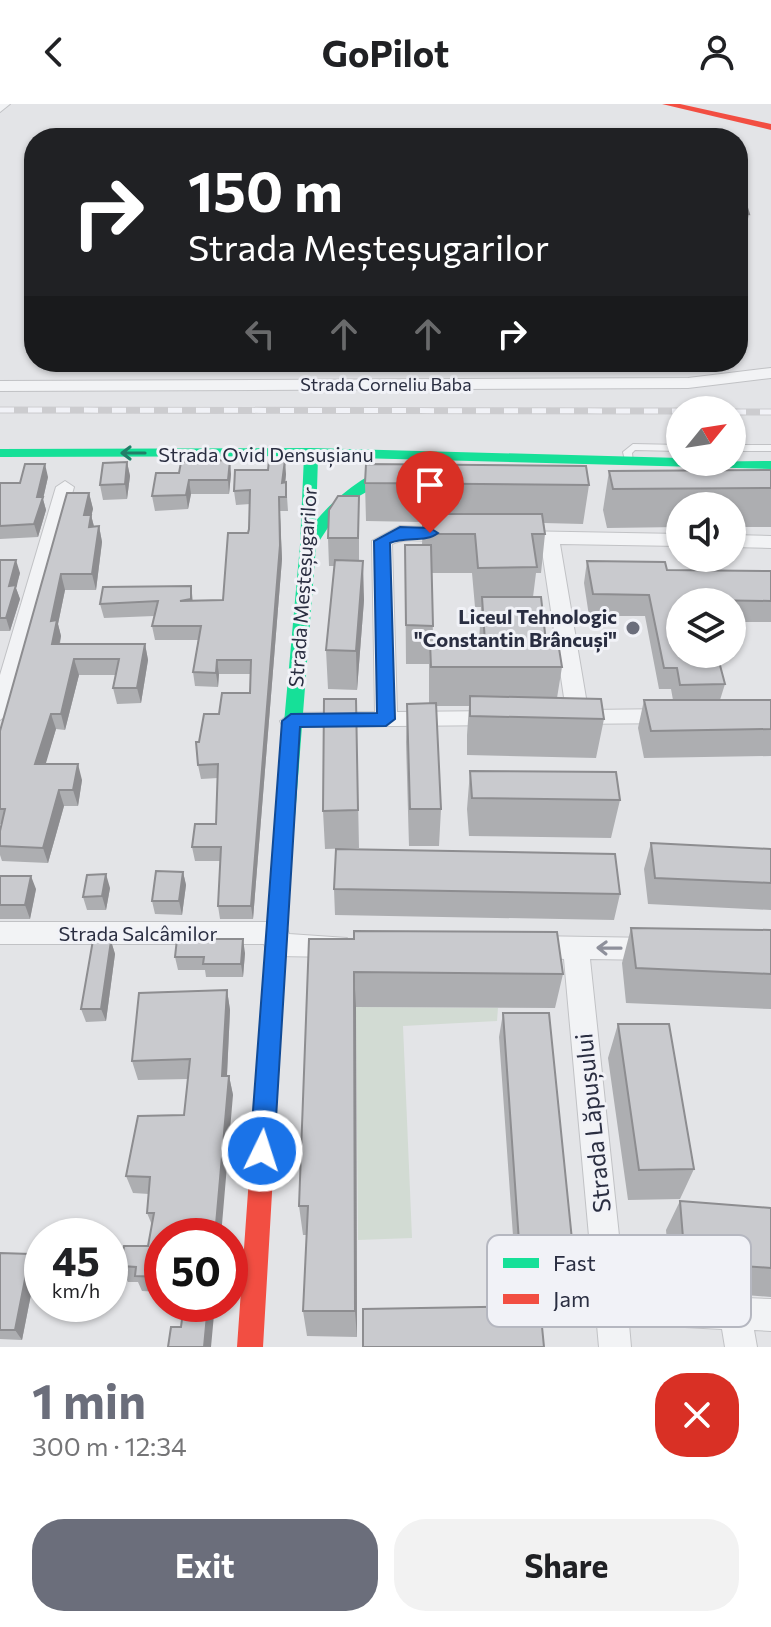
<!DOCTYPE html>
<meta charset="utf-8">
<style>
:root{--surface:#fff;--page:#f2f2f2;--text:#202124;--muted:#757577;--accent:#6b6e7b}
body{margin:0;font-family:Commissioner,sans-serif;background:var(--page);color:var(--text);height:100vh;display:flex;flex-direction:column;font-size:30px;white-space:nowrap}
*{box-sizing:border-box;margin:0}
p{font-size:26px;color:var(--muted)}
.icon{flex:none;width:44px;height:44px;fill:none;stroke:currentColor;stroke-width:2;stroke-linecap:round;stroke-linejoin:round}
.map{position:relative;height:1243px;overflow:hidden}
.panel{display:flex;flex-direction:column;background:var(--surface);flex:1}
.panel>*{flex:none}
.top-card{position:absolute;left:24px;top:24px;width:724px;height:244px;border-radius:32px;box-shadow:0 2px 6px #0004;background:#202124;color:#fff;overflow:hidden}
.needle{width:52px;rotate:60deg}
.fabs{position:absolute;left:666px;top:292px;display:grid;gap:16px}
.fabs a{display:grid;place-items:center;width:80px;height:80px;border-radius:50%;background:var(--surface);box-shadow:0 2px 6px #0004;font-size:40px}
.speed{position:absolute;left:24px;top:1114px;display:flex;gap:16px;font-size:40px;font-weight:700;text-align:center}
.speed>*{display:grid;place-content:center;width:104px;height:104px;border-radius:50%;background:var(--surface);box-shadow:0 2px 6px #0004;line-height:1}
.speed small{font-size:20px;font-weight:400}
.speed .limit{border:12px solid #d22;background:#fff;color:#111}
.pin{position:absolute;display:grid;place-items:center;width:68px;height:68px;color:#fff;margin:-82px -34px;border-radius:50% 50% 50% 0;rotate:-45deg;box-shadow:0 0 8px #0007}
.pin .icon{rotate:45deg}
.me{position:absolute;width:88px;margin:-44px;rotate:4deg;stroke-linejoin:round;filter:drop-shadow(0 0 6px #0008)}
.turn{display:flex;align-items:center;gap:28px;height:168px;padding:0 32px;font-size:36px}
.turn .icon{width:104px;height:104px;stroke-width:2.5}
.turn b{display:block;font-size:56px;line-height:68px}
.lanes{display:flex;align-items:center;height:76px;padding:0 32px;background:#0003;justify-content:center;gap:40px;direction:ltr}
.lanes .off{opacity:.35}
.round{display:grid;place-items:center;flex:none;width:84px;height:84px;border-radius:32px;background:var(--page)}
.head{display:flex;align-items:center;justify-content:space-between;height:136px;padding:0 32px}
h1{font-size:48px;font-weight:700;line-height:60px;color:var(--accent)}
.cta{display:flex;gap:16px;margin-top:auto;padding:16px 32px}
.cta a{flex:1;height:92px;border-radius:32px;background:var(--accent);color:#fff;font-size:32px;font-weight:700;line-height:92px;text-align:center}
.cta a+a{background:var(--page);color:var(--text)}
header{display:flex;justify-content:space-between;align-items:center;height:104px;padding:0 32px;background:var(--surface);font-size:36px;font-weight:700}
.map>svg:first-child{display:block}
</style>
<header><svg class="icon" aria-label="back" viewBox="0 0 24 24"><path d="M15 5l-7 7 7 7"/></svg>GoPilot<svg class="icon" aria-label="person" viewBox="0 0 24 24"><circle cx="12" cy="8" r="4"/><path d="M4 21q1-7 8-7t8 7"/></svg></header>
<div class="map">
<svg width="771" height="1243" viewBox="0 0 771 1243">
<rect width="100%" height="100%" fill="#e3e4e7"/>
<path fill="#d2dbd3" d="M356,903l142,1 -1,13 -94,5 9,212 -54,2z"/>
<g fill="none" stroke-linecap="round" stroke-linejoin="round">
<defs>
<path id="lane" d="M633,340l47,1v6l-45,-1 -3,3 1,9 -1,2h-6l-3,-12z
M732,341h39v6h-39z"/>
<path id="street" d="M0,0h10l-10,8z
M771,264v10l-83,10 -688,3v-10l688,-3z
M65,377l9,6 -63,225 -11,8v-45l56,-188z
M400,422l51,2 9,6c-13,15 -49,0 -68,10l5,168 101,-1 11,8 -3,6 -223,2 -3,-6 11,-8 84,-1 -3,-171z
M517,427l163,3v12l-120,-2 28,166 82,-1 8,2 3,6 -3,6 -110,1 -27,-180 -31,-3 -2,-4 2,-4z
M732,431l39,1v12l-39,-1z
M0,818h277l9,3 3,9 58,4 4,8 -4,8 -9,3 -62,-1 -9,-3 -3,-9h-264z
M532,832l122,2 9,3 4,8 -4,8 -9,3 -64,-1 35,334 146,6v32l-17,-1 3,17h-32l-3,-18 -93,-5 2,23h-32l-35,-388 -41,-4 -4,-8 4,-8z"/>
</defs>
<use href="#lane" stroke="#c1c2c5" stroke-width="2"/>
<use href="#street" stroke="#c1c2c5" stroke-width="2"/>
<use href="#lane" fill="#f2f3f5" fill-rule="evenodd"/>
<use href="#street" fill="#f2f3f5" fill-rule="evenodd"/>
<path fill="#16e098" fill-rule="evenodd" d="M311,344l369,10v4l91,-1v8l-453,-12 -2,64c16,-21 62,-60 90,-55l2,3 -56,31 -19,20 -17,26 -25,322 -3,6 -7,2 -7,-2 -3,-6 29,-323 4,-89 -304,1v-8z"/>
<path fill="#f24e42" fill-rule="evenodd" d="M662,0h18l91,20v6z
M281,756l7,2 3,6 -28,479h-26l34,-479 3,-6z"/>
<defs>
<path id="rail" d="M0,306l680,1
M732,308h39"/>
</defs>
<use href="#rail" stroke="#cccccf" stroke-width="7"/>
<use href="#rail" stroke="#f1f2f7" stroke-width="5" stroke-dasharray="14" stroke-linecap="butt"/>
</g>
<path fill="#adaeb1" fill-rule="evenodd" d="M738,81l11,29 -4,19h-7z
M127,358l3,14 -3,23 -24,1 -3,-15z
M771,366v57h-39v-21h-52v21l-73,1 -4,-18 6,-39z
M156,369l75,1 -2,20h-38l-3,15 -33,2 -3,-15z
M286,370l-1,8h1l2,29h-8l2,48 -29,360h-33l-2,-13 2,-45h-25l-3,-14 24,-23 2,-46 -17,1 -3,-14 1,-23 20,-28 31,-21 1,-19h-32l-1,13 -23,-1 -2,-14 5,-32h-43l-3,-14 2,-10 -50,2 -4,-14 91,-18 2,15 30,-1 26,-71 1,-25 -14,1 -2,-14z
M48,373l-5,22 3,11 -8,27 -38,2v-56h20z
M365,379l224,2 -6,39 -39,-1 1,11 -4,39h-5l-3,24 13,45 16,25 -5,31 47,21 -8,39 -129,-3v-20l2,-29h-33l5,103 -2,37h-30l-3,-104 1,-38 22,-1v-39h-23l-1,-119h17l1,-23 -57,-1zM432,469h40l3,34h6l-2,35h-46z
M89,389l4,16 -2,6 3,11h5l3,16 -6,48h-31l-7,34 3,12 -1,8h85l3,16 -7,43 -24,1 -4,-16 3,-13h-37l-14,55 -9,-1 -11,35 37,16 -4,26h-14l-16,57 -46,-2 -2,-6v-24l2,-7h-2v-93z
M359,392v65l5,39 -7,90 -29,-1 -2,-39 8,-84h-5l-1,-28z
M0,456l20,13 -4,15 4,11 -10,32h-10z
M587,457l80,9 104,1v51h-39v-20h-52l45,82 -5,16h51v56l-127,2 -6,-30 6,-28h29l-2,-11h-12l-14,-73h-56l-5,-33z
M356,595l3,149 -34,1 -2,-38z
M470,667l150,29 -9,38 -142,-2 -2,-27z
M651,739l120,6v61l-123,-6 -4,-35z
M183,768l3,13 -4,30 -27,-1 -3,-13z
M0,772l36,13 -6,30h-30z
M110,784l-4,22h-19l-4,-13z
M334,785l286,5 -6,26 -279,-5z
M631,824l140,2v79l-145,-6 -4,-40z
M309,835l254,35 -8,34 -199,-1 1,330 -50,-1 -4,-25 4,-76h-4l-4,-29z
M111,837l4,13 -9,67 -20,1 -5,-13z
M245,849l-2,24h-37l-1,-7h-27l-3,-13z
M227,886l3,20 -3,66h2l4,19 -71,141v56l-20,-1 -4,-9h-10l-7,-16 27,-20 4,-21 -5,-12 2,-19 -16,-1 -7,-17 58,-61 4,-36 -50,1 -6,-19z
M503,909l75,286 -7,19 -30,-1 -23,-10 -19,-270z
M618,920l76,145 -14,30 -52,1 -20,-142z
M680,1097l91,7v89l-100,-8 -5,-59z
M0,1149l37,11 -15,76 -22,-1z"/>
<path fill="#8d8d90" d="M230,356l1,14 -2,20 -1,-14z
M285,356l1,14 -2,23 -2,-14z
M127,358l3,14 -3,23 -2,-15z
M45,360l3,13 -5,22 3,11 -8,27 -4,-13 3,-27z
M189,376l2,14 -3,15 -2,-14z
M89,389l4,16 -4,17 2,-11 4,16 -3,11 -8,-27z
M279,393l3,62 -29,360 -2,-13z
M99,422l3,16 -6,48 -4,-16z
M16,456l4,13 -4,15 4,11 -10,32 -4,-13 3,-32z
M363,457l1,39 -7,90 -1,-39z
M61,470l4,16 -7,34 3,12 -5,24 -4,-16 -1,-23z
M145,540l3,16 -7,43 -4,-15z
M74,555l5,16 -14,55 -4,-16z
M217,556l2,14 -1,13 -2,-14z
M51,610l5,15 -15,51 -6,-16z
M78,660l4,16 -4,26 -5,-16z
M59,686l5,16 -16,57 -5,-15z
M183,768l3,13 -4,30 -3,-14z
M106,770l4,14 -4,22 -4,-14z
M31,772l5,13 -6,30 -5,-14z
M243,835l2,14 -2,24 -2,-13z
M111,837l4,13 -9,67 -5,-12z
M354,868l2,35 1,330 -2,-26z
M227,886l3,20 -4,85 -4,-19z
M229,972l4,19 -12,141h-6z
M30,1150l7,10 -15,76 -7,-10z
M208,1200h7l-4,43h-7z"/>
<path fill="#c9cace" stroke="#8d8d90" stroke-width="2" d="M738,81h2l9,29 -11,-1z
M230,356l-2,20h-39l-3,15 -34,1 4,-23h23l2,-11z
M269,356h16l-3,23 4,-1v15h-7l1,48 -29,361h-33l3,-59h-29l3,-23h21l2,-60 -20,1 -2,-23h3l5,-28h15l3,-21h28l1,-33h-34l-1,13 -23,-1 8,-46h-49l6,-25 -58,3 3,-17 88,-1v13l-11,2 43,-1 5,-67h20l1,-4 1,-39 -16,1 1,-21h33z
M127,358l-2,22 -25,1 3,-22z
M25,360h20l-8,33h6l-9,27 -34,2v-43h20z
M366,360l220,2 3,19 -224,-2z
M771,366v18l-158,1 -4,-18z
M67,389h22l-5,22h7l-2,12 10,-1 -7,48h-31l-10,47 6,-1 -5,24h93l-8,44h-24l6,-29h-45l-13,55h-10l-16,50h43l-5,26h-14l-16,58 -43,-2v-15l5,-22h-5v-78z
M338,392h21l-1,42h-30l1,-28z
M423,410h119l3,20h-13l5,33 -59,1 -3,-34h-52z
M405,441h26l2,81 -27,-1z
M0,456h16l-7,26 7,-1 -10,33h-6z
M335,456l28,1 -7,90 -30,-1z
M587,457l78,1 2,8 104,1v30l-67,-1 1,2h-25v52h37l8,30 -45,1 -3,-17h-13l-15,-73 -56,-1z
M482,493h59l5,45h12l4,25h-131l-1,-25h55z
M470,592l131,3 3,20 -134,-3z
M324,595h32l2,111 -35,1z
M644,596h127v29l-120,2z
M436,599l5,106h-31l-3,-105z
M470,667l146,1 4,28 -148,-2z
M651,739l120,6v34l-116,-5z
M336,745l279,5 5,40 -286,-5z
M156,767l27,1 -4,29h-27z
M106,770l-4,22 -19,1 4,-22z
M0,772h31l-6,29h-25z
M631,824l140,2v44l-135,-6z
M354,827l203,1 6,42 -209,-2 1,339h-52l5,-105h-9l10,-267h45z
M177,835h66l-2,25h-38l1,-7h-29z
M93,836l18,1 -10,68h-20z
M227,886l-5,86h7l-14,160h-53v41l-27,-1 1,-9 -15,-1 3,-20h24l6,-33h-7l3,-36 -24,-1 12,-60 46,-1 6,-56 -58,2 7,-68z
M503,909h46l29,286h-55z
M618,920h51l25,145 -55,1z
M680,1097l91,7v60l-86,-6z
M0,1149l30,1 -15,76h-15z
M184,1200h24l-4,43h-36l3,-20h10z
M540,1202l4,41h-181v-38z"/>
<defs><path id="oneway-shaft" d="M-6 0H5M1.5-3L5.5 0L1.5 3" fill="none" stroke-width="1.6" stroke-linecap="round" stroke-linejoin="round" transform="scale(2)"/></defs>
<use stroke="#217e68" href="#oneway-shaft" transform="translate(133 349) rotate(180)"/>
<use stroke="#8e909b" href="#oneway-shaft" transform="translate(609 844) rotate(-179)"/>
<path fill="#1a73e8" stroke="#114b97" stroke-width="2" d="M400,423l30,1 8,5c-12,10 -33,3 -48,10l5,176 -9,7 -86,1 -26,424 -4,8 -8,3 -8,-3 -4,-8 32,-430 9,-7 86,-1 -3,-172z"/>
<circle fill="#6b6e7b" stroke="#f1f2f7" stroke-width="3" cx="633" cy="524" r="8"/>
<g text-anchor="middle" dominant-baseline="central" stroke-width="6" stroke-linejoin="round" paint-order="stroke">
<g font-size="18" fill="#2a2e41" stroke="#f1f2f7">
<text x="386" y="280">Strada Corneliu Baba</text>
</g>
<g font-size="20" fill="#2a2e41" stroke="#f1f2f7">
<text x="266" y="350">Strada Ovid Densușianu</text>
<text transform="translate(302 483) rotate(-86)">Strada Meșteșugarilor</text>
<text x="138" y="829">Strada Salcâmilor</text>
</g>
<g font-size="20" font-weight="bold" fill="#2a2e41" stroke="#f1f2f7" text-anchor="end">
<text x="617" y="512">Liceul Tehnologic<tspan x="617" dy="23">"Constantin Brâncuși"</tspan></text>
</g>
<g font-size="24" fill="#2a2e41" stroke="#f1f2f7">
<text transform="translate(592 1019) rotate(-96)">Strada Lăpușului</text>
</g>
</g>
<rect x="487" y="1131" width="264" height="92" rx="12" fill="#f1f2f7" stroke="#b5b7c0" stroke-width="2"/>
<rect x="503" y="1154" width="36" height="10" fill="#16e098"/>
<rect x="503" y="1190" width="36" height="10" fill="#f24e42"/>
<g font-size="22" fill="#2a2e41">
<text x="553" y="1167">Fast</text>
<text x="553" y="1203">Jam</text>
</g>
</svg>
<div class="fabs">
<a><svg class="needle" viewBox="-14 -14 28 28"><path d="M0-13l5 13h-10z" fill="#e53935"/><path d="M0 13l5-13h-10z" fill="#757577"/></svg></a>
<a><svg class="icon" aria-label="sound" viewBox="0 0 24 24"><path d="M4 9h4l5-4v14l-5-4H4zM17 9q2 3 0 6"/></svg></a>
<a><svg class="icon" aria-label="layers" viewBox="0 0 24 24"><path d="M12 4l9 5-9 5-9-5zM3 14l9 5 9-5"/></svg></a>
</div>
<div class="speed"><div>45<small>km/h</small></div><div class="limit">50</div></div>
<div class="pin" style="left:430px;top:429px;background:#d93025"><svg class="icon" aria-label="arrive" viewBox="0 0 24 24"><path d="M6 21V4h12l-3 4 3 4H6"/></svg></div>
<svg class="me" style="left:262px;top:1047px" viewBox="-20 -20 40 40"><circle r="17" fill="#1a73e8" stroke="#fff" stroke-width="3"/><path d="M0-11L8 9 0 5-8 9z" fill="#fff"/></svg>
<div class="top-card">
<div class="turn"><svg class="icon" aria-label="right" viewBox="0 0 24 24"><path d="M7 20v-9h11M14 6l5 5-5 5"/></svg><div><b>150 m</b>Strada Meșteșugarilor</div></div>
<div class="lanes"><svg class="icon off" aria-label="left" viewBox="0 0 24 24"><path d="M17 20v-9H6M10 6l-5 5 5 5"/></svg><svg class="icon off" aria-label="ahead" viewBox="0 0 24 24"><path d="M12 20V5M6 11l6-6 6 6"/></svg><svg class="icon off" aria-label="ahead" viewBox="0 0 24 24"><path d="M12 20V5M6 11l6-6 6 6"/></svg><svg class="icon" aria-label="right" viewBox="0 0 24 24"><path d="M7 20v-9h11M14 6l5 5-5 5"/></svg></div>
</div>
</div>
<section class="panel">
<div class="head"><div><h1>1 min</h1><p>300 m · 12:34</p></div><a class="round" style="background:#d93025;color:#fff"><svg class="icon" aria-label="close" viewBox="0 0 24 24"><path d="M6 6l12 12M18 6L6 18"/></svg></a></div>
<div class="cta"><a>Exit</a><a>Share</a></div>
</section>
